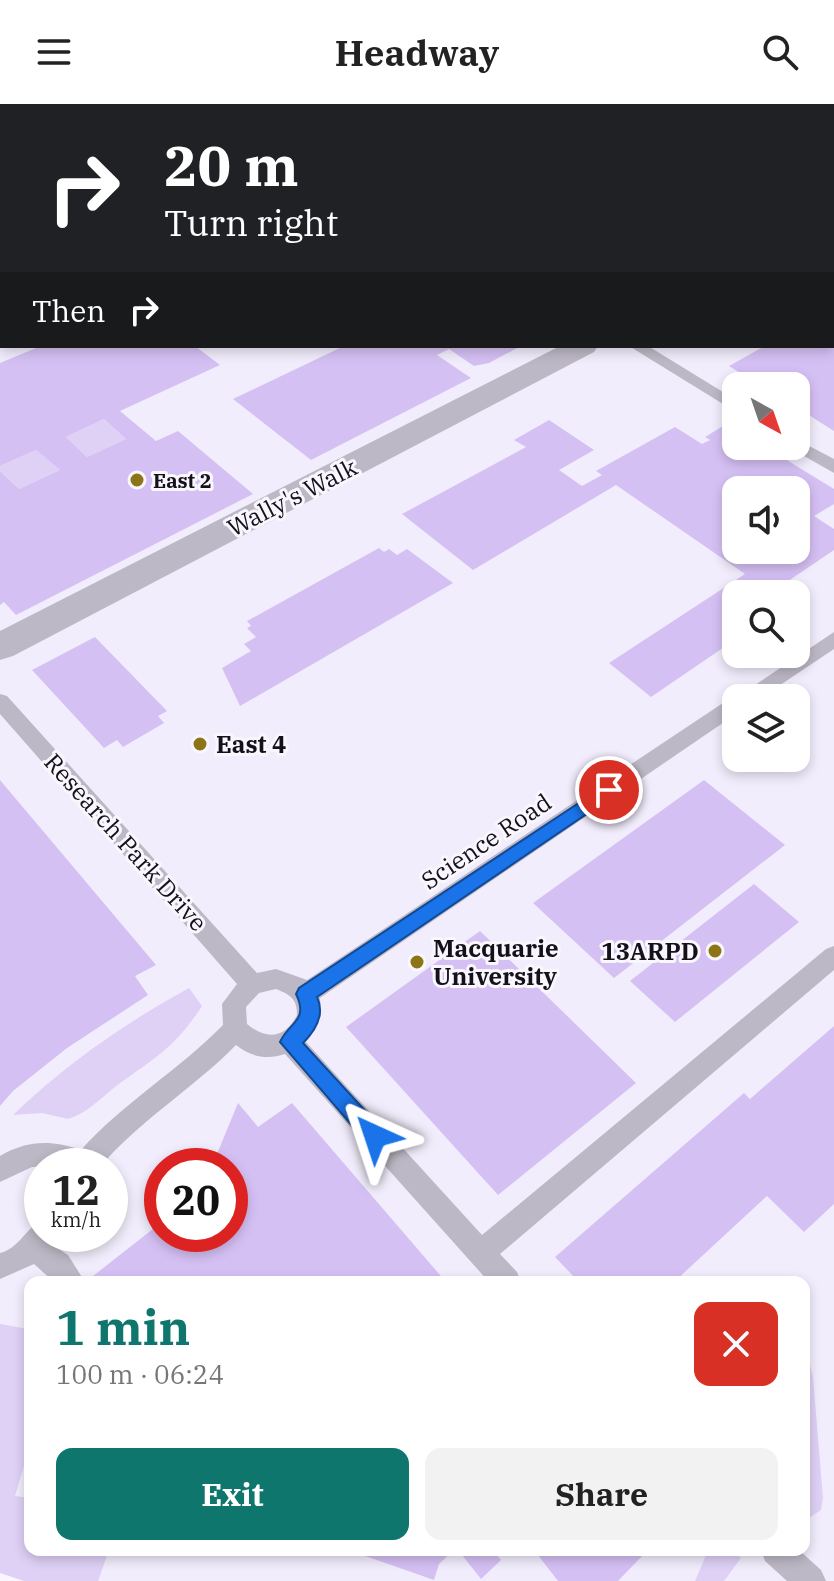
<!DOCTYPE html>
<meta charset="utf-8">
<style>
:root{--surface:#fff;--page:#f2f2f2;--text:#222;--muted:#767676;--accent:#0f766e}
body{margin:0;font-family:"IBM Plex Serif",serif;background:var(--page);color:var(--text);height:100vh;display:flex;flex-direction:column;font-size:30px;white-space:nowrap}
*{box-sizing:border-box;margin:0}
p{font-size:26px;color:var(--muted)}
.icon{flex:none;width:44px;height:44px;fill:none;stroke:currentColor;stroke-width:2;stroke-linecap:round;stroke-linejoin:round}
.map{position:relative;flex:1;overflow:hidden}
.sheet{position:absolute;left:24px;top:1172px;width:786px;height:280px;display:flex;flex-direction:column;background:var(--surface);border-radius:16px;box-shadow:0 4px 12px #0003}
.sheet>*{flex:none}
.guide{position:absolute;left:0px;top:0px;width:834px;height:244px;box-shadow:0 4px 12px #0003;background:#202124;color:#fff;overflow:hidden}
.needle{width:52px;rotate:140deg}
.tools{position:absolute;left:722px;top:268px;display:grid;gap:16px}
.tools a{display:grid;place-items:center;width:88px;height:88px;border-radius:16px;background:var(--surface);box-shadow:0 4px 12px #0003;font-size:40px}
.speed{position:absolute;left:24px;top:1044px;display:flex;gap:16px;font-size:40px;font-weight:700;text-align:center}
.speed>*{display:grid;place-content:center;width:104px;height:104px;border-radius:50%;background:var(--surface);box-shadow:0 4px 12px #0003;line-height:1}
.speed small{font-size:20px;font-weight:400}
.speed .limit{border:12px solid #d22;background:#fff;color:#111}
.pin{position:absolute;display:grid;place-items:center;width:68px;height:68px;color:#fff;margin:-34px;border:4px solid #fff;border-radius:50%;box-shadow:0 2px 8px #0007}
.me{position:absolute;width:88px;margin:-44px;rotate:318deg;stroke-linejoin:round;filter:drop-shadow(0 0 6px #0008)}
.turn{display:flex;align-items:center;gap:28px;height:168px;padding:0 32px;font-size:36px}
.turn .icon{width:104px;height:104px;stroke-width:2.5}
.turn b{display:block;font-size:56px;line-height:68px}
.then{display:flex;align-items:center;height:76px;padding:0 32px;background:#0003;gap:16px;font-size:30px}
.round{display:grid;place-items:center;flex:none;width:84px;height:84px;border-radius:16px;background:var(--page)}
.summary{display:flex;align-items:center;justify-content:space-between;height:136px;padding:0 32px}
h1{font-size:48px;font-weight:700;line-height:60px;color:var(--accent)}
.button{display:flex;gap:16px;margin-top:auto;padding:16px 32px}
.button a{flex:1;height:92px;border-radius:16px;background:var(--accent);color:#fff;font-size:32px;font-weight:700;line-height:92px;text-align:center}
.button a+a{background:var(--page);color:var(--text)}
header{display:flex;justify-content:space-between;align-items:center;height:104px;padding:0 32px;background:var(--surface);font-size:36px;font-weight:700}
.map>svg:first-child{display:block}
</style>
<header><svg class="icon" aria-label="menu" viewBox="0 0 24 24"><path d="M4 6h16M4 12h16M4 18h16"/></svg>Headway<svg class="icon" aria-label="search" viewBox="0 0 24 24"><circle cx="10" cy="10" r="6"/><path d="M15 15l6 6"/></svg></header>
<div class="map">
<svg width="834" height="1477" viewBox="0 0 834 1477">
<rect width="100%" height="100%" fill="#f9f7fd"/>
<path fill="#f2edfc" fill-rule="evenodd" d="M0,0h834v1477h-787l-47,-16zM2,2h830v240h-830zM736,282h60v60h-60zM736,386h60v60h-60zM736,490h60v60h-60zM736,594h60v60h-60zM42,1062h68v68h-68zM162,1062h68v68h-68zM30,1178h774v268h-774z"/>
<path fill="#dfd1f6" d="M104,315l22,20 -39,18 -21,-20z
M36,346l24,20 -41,19 -19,-18v-5z
M189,884l13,18c-27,42 -49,53 -87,81 -15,12 -28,26 -47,32l-26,-6 -29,2c53,-51 112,-92 176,-127z
M0,1220l28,5 2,-3v120l-15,50 15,2v52h79l-11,31h-74l-24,-8z
M804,1257l6,4 3,12 10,121 -2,12 -15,10z
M701,1446h31l9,8 -17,23h-29l11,-26z"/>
<path fill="#d5c0f4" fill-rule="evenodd" d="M41,242h154l25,19 -100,46 36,30 22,-10 75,63 -237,121 -12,-13 -4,3v-134l19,18 41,-19 -24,-20 -36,16v-103zM104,315l22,20 -39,18 -21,-20z
M344,242h177l-32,17 -15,3 -25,-17 -12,6 34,23 -160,82 -78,-61z
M765,242h69v85l-38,-24v-21h-35l-32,-20z
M549,316l45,30 -35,20 23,16 20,-11 -6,-4 79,-44 27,17 8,-4 -5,-3 23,-14 8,6v17h28l70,43v15l-20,12 20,13v21l-65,44h-33v45l-85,58 -42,-34 136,-89 -129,-89 -143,85 -71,-56 124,-67 -12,-7zM736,386h60v60h-60z
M379,444l5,4 5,-3 8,6 10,-6 46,34 -213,123 -18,-38 29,-17 -7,-7 12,-7 -9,-9 4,-2 -4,-5z
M95,533l72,74 -9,5 6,7 -41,24 -6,-7 -13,8 -72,-78z
M0,676l156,185 -21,11 13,19 -81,53 -54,43 -13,15z
M704,676l81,65 -171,133 -81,-75z
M754,780l45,38 -124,100 -45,-41z
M480,827l156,152 -138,112 -152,-168z
M834,922v178l-30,28 -37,-36 -93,86h-95l-24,-25 189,-164 6,6z
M238,999l20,24 34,-24 154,179h-349l-4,-6 65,-51 4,1v8h68v-68h-18z
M348,1446h106l-15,14 -5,16z
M458,1446h35l8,10 -20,19z
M534,1446h114l-30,31h-60z"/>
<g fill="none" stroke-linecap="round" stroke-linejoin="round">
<path fill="#bdb8c5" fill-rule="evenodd" d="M240,0h14l2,2h-15z
M2,233v9h4l-6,2z
M629,242h19l88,54v12z
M796,335l38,20v14l-44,-25 6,-2z
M834,528v17l-73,49h-25v16l-416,284 1,18 -15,26 176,193 344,-286 8,-3v24l-334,284 17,18 4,10h-32l-204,-228c-18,6 -34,3 -49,-9 -42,43 -96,75 -135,121l-69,1 -32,15v-26c28,-16 51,-16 81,-6 42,-47 98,-80 142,-125l-1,-21 15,-20 -237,-270v-20l7,2 250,277 19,-4 31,11 422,-281 8,-2zM276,885c15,6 21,10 21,26 -12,24 -31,25 -50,9l-1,-17 13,-14z
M42,1117v13h13l-4,10 17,11 17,27h-31l-20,-18 -34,15v-26c20,-5 25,-25 42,-32z
M761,1446h38l22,20 5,11h-39l-22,-20z"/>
<path fill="#bdb8c5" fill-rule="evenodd" d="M643,0h27l1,2h-27z
M832,105h2l-2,17z
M560,242h38l-4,6 -581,304 -13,4v-29z"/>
</g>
<path fill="#1a73e8" stroke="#114b97" stroke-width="2" d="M609,679l7,2 2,5 -2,4 -299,203c8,17 -1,33 -14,46l79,86 3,7 -3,7 -7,3 -8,-3 -87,-101c9,-20 29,-21 16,-48l3,-6z"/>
<g fill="#8c7417" stroke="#f9f7fd" stroke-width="3">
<circle cx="137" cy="376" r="8"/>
<circle cx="200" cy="640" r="8"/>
<circle cx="715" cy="847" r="8"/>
<circle cx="417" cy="858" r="8"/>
</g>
<g text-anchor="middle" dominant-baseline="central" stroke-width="6" stroke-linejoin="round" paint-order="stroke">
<g font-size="20" font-weight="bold" fill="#15111a" stroke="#f9f7fd" text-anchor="start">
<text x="153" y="376">East 2</text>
</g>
<g font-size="24" fill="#15111a" stroke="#f9f7fd">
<text transform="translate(292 393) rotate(-27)">Wally's Walk</text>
<text transform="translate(486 737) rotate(-34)">Science Road</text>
<text transform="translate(126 738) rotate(48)">Research Park Drive</text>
</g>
<g font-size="24" font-weight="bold" fill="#15111a" stroke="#f9f7fd" text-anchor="start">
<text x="216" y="640">East 4</text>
<text x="433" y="844">Macquarie<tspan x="433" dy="28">University</tspan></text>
<text x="699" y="847" text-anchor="end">13ARPD</text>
</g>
</g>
</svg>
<div class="tools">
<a><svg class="needle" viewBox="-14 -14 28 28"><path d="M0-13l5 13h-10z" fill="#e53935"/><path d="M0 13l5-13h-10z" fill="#767676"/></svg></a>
<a><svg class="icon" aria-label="sound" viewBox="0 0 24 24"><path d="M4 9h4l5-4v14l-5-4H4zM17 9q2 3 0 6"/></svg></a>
<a><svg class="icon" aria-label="search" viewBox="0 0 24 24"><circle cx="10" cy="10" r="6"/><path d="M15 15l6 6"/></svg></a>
<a><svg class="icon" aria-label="layers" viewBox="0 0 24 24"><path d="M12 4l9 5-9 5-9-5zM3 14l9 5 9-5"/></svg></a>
</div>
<div class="speed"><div>12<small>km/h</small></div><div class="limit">20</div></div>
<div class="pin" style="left:609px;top:686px;background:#d93025"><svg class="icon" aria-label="arrive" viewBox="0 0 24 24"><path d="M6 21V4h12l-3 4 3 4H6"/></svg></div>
<svg class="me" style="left:375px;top:1032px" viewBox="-20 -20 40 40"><path d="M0-17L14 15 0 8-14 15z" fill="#1a73e8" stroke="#fff" stroke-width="4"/></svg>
<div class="guide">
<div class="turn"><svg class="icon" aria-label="right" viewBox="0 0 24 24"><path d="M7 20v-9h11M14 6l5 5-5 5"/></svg><div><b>20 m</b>Turn right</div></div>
<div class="then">Then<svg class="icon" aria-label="right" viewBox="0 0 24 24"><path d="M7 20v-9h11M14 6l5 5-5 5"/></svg></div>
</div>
<section class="sheet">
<div class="summary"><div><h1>1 min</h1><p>100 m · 06:24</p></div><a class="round" style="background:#d93025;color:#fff"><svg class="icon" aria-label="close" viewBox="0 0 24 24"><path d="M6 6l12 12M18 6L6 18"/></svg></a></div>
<div class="button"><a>Exit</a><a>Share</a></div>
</section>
</div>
